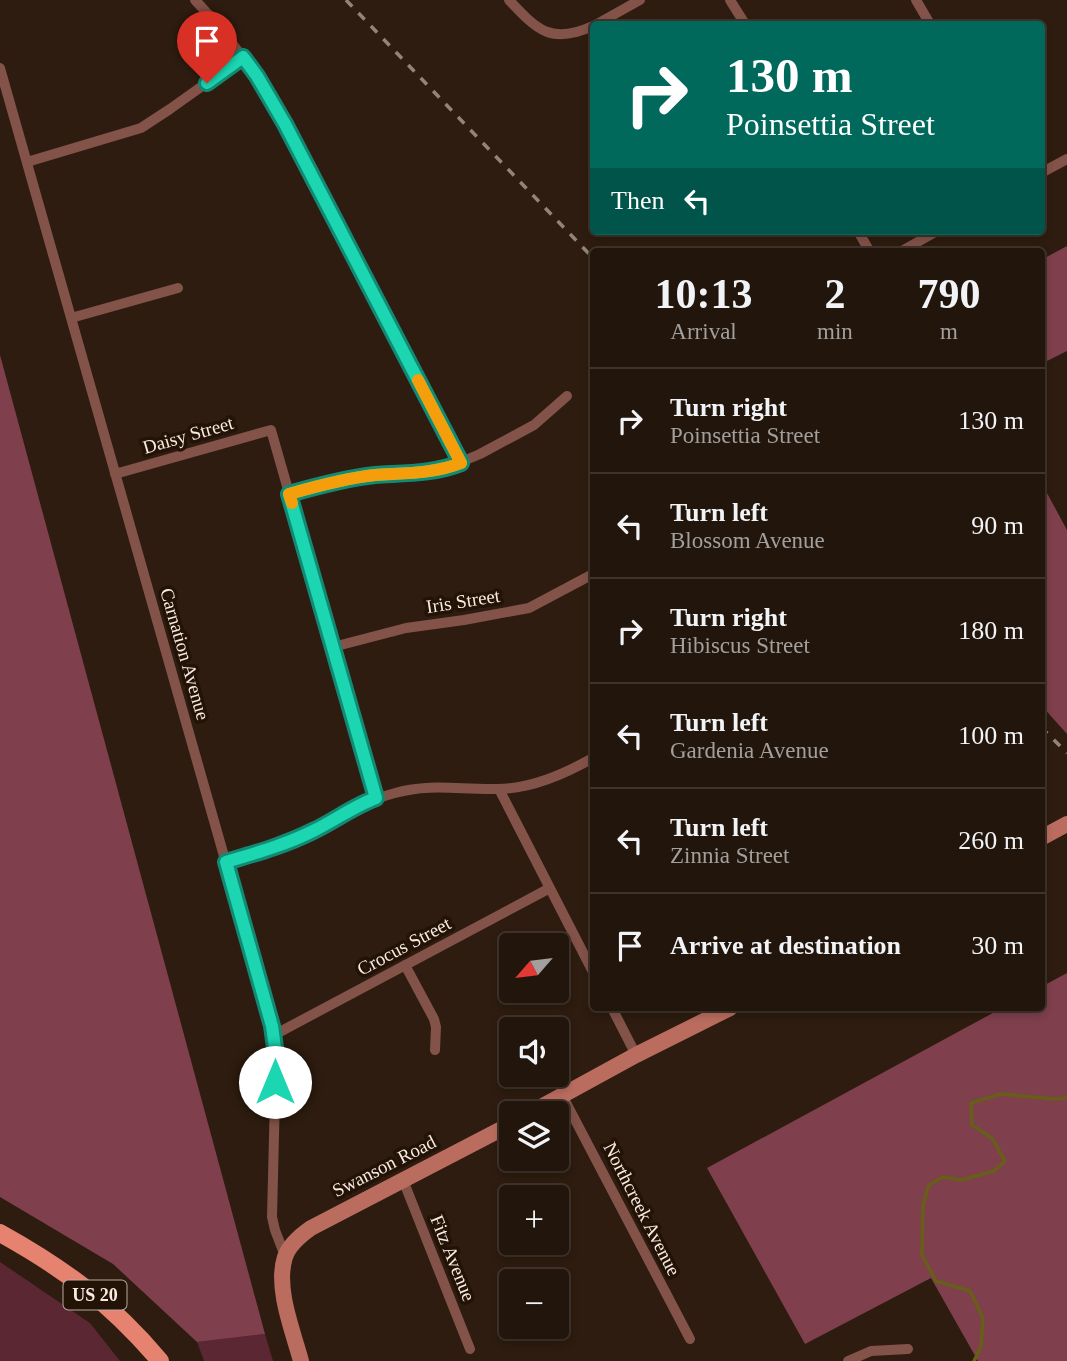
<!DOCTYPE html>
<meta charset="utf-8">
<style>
:root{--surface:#22150b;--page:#2e2219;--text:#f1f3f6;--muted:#a29f9d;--line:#3f342c}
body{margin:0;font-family:"Times New Roman",serif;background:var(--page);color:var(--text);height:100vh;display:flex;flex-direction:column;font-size:26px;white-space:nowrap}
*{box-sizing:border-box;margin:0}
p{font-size:23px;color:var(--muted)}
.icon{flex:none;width:38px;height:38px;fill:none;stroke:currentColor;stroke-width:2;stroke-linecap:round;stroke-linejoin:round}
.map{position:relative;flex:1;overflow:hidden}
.panel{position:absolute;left:590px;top:248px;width:455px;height:763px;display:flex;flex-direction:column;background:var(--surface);border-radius:7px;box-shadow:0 4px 10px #0003,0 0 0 2px var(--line)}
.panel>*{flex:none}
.guide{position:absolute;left:590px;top:21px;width:455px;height:214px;border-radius:7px;box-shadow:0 4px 10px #0003,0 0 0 2px var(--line);background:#00695c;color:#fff;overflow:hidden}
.needle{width:46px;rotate:242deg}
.fabs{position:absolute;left:499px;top:933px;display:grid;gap:14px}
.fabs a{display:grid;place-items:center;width:70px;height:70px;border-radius:7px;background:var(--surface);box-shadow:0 4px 10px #0003,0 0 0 2px var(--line);font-size:35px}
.pin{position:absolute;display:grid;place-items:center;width:60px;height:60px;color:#fff;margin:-72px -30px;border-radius:50% 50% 50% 0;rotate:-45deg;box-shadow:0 0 7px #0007}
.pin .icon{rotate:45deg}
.me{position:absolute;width:77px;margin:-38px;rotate:0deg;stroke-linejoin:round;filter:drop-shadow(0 0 5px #0008)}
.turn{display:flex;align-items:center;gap:24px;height:147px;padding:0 21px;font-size:32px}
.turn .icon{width:91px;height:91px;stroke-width:2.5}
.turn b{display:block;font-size:49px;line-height:60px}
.then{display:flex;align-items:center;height:66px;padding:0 21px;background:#0003;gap:14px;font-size:26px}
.eta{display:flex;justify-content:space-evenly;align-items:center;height:119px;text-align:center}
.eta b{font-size:42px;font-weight:800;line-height:49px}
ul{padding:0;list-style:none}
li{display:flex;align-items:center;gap:21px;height:105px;padding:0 21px;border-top:2px solid var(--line)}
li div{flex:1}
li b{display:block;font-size:26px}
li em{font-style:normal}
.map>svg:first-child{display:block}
</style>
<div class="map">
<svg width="1067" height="1361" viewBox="0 0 1067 1361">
<rect width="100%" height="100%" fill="#2d1c0f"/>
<path fill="#5b2733" d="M0,1262l90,61 30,38h-120z
M265,1334l8,27h-69l-7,-19z"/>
<path fill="#7f3f4d" d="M1067,246v105l-26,13v-104z
M0,355l265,979 -68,8 -84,-78 -113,-67z
M1041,482l26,48v204l-26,-29z
M1067,973v388h-89l-47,-83 -126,66 -98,-176 295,-160h39v-21z"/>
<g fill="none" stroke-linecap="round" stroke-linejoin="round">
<path stroke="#675f19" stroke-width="3.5" d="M974,1361l7,-14 2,-29 -13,-27 -34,-10 -14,-26 1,-50 6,-20 14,-8 18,3 33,-9 11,-10 -13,-23 -20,-13 -1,-22 30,-9 54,5 12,-1"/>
<path stroke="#835249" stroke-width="10" d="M195,0c29,30 53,63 75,98l191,365
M509,0c28,30 42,45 84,26
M730,0l15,24
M916,0l14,24
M597,24l43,-24
M0,68l272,957 4,30 -4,162 3,13 10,26
M27,162l114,-34 29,-19 73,-52
M1041,173l26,-14
M858,231l12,21
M900,252l37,-21
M71,318l107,-30
M115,474l156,-44 105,368
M289,494l70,-17 70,-6 25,-6 26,-11 54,-29 33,-29
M333,647l73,-19 58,-8 65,-12 64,-34
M499,789l94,183
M226,862c29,-9 59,-17 86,-31 30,-14 50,-30 83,-38 36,-10 65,-3 102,-4 34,0 67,-15 96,-31
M405,965l29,54 2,8 -1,23
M612,1008l24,47
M274,1035l276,-147
M562,1095l128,244
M403,1180l67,169
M848,1361l23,-10 37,-2"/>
<path stroke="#ba6d5f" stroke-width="16" d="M1041,838l26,-14
M530,1113l106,-58 94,-47
M301,1361c-8,-30 -26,-73 -16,-104 4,-12 16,-22 26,-29l200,-104"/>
<path stroke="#e68270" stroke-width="18" d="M0,1233c65,36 112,71 160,128"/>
<path stroke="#938479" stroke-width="3.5" stroke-dasharray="9 9" stroke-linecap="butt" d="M346,0l247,258
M1041,727l26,26"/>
</g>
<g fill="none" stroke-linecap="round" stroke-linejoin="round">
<defs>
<path id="route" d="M207,83l36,-26 14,19 28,48 176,339c-28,11 -57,10 -86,12 -29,3 -58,11 -86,19l87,304c-22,8 -42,23 -63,33 -28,14 -57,22 -87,31l46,164 4,29 -1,27"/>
</defs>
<use href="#route" stroke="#128a73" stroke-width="18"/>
<use href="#route" stroke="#1cd5b1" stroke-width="12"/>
<path stroke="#f59e0b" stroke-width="12" d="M292,503l-3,-9c28,-8 57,-16 86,-19 29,-2 58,-1 86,-12l-43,-83"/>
</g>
<g text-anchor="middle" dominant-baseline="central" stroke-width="7" stroke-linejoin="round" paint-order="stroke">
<rect fill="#231206" stroke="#b8aaa1" stroke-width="2" x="63.5" y="1280.5" width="63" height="29" rx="5"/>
<g font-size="18" font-weight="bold" fill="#f8ebe3">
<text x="95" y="1295">US 20</text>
</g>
<g font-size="19" fill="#f8ebe3" stroke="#231206">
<text transform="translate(188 435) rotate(-16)">Daisy Street</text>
<text transform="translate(463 601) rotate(-9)">Iris Street</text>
<text transform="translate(185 654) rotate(74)">Carnation Avenue</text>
<text transform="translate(404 946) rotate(-28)">Crocus Street</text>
<text transform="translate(384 1166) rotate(-27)">Swanson Road</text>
<text transform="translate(642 1209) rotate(63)">Northcreek Avenue</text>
<text transform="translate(453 1258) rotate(68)">Fitz Avenue</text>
</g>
</g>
</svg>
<div class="fabs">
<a><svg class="needle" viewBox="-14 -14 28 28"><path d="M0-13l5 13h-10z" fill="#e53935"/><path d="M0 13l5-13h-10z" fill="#a29f9d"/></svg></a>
<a><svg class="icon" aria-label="sound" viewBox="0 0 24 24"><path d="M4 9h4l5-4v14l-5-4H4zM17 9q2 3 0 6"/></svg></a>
<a><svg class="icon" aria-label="layers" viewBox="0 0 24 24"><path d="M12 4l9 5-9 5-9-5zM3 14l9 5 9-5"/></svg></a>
<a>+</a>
<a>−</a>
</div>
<div class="pin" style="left:207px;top:83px;background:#d93025"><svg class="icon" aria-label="arrive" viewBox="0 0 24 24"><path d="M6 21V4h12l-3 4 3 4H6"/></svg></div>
<svg class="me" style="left:275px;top:1082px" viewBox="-20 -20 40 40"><circle r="19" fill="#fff"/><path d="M0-13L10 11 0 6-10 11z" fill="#1cd5b1"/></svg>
<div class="guide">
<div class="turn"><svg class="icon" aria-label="right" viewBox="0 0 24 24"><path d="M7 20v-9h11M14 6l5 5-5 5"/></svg><div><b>130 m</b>Poinsettia Street</div></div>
<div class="then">Then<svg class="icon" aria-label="left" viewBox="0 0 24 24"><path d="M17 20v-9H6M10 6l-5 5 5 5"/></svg></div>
</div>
<section class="panel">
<div class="eta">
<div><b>10:13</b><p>Arrival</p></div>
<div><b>2</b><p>min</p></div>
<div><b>790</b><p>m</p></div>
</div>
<ul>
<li><svg class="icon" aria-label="right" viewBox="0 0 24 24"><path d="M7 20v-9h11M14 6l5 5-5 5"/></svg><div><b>Turn right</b><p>Poinsettia Street</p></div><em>130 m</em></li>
<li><svg class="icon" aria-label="left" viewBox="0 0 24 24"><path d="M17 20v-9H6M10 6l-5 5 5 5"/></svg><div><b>Turn left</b><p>Blossom Avenue</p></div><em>90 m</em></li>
<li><svg class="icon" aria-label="right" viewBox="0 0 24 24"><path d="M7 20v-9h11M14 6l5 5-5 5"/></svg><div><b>Turn right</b><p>Hibiscus Street</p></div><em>180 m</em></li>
<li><svg class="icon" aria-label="left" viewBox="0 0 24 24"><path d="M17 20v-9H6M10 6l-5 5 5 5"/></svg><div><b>Turn left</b><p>Gardenia Avenue</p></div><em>100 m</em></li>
<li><svg class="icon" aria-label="left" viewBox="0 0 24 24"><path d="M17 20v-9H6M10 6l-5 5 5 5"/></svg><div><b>Turn left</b><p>Zinnia Street</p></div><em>260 m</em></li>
<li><svg class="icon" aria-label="arrive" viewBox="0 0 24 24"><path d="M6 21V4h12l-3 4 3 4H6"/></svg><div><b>Arrive at destination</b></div><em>30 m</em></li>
</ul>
</section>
</div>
